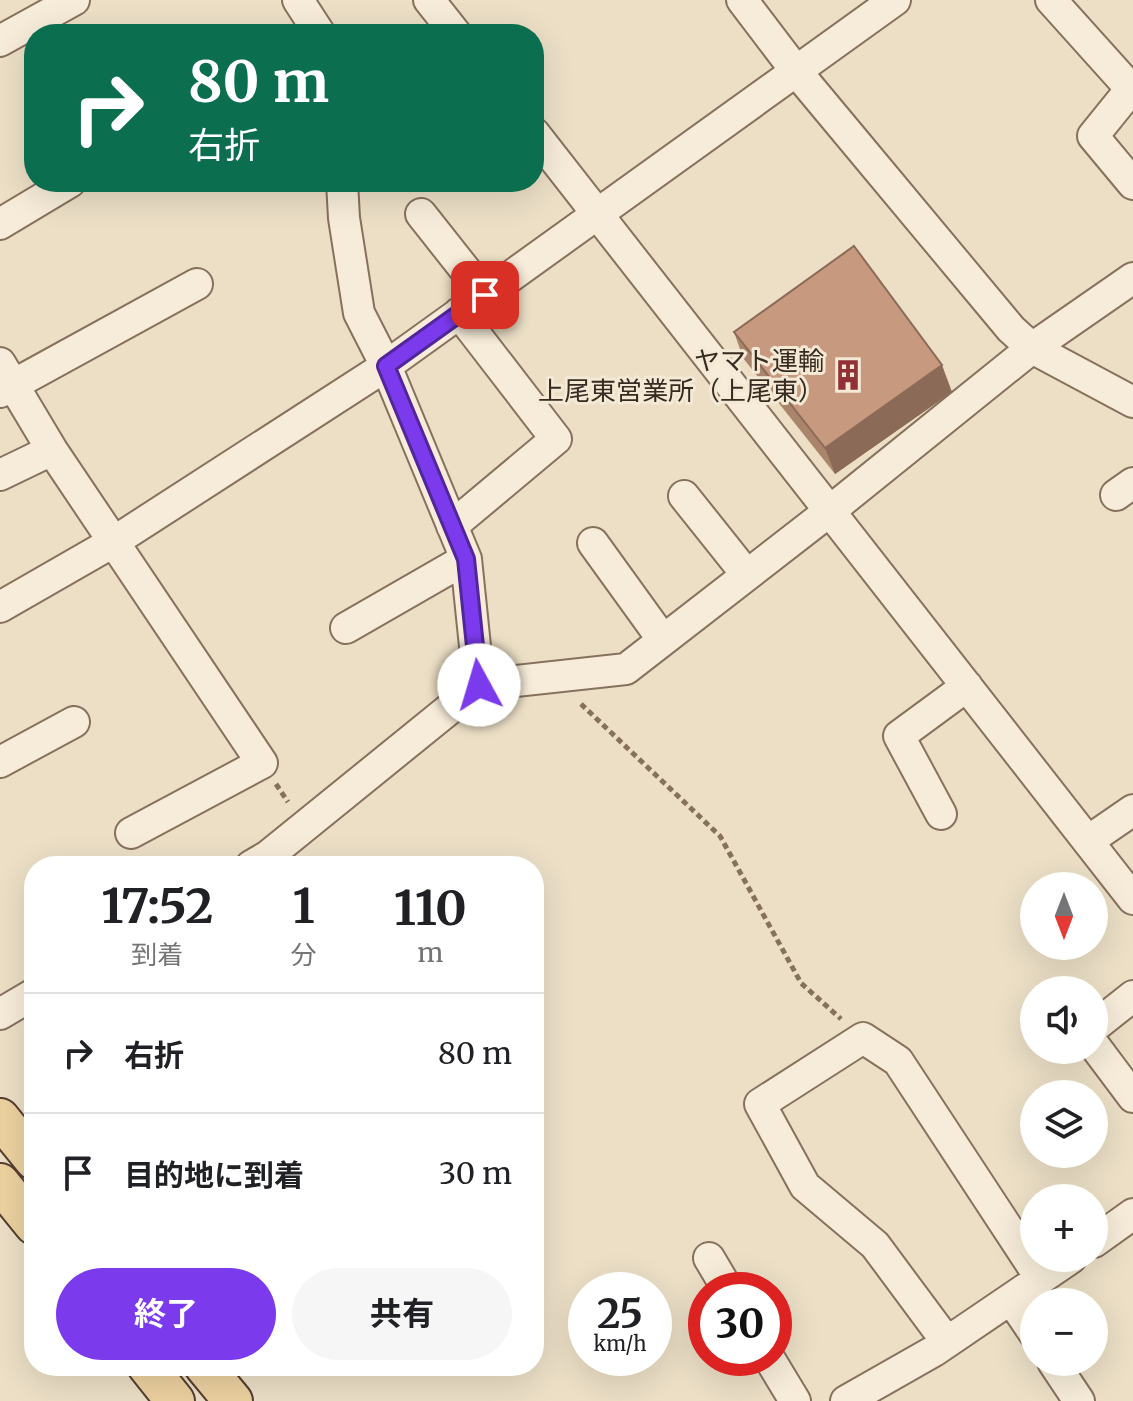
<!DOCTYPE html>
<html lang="ja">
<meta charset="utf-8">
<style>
:root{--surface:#fff;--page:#f6f6f6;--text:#202124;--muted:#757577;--line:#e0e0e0;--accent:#7c3aed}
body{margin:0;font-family:Merriweather,"Noto Sans JP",serif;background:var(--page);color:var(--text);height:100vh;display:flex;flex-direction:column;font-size:30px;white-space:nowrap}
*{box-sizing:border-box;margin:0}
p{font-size:26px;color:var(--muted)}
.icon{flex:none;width:44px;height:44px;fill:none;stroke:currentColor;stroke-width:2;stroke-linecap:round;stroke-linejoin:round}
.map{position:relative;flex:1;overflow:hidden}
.side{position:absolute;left:24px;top:856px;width:520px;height:520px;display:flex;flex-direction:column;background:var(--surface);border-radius:32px;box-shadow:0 8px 32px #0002}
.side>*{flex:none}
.guide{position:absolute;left:24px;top:24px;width:520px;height:168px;border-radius:32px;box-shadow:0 8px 32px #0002;background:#0b6e4f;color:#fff;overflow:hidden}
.needle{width:52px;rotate:180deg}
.controls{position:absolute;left:1020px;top:872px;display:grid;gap:16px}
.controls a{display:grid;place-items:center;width:88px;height:88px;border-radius:50%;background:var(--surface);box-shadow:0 8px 32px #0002;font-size:40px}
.speed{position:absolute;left:568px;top:1272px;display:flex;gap:16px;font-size:40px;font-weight:700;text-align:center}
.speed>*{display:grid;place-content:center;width:104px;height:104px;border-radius:50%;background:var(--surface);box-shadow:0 8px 32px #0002;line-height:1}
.speed small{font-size:20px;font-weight:400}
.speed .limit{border:12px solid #d22;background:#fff;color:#111}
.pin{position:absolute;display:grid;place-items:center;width:68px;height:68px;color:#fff;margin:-34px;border-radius:16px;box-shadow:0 4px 12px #0006}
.me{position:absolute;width:88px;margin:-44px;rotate:354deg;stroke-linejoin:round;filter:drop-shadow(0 0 6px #0008)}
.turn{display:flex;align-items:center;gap:28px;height:168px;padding:0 32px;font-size:36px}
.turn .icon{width:104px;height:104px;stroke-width:2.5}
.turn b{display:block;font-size:56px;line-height:68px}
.eta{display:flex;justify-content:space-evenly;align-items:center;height:136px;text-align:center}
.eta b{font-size:48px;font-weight:700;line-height:56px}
.primary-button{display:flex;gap:16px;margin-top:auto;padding:16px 32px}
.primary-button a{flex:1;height:92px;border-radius:48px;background:var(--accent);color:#fff;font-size:32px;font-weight:700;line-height:92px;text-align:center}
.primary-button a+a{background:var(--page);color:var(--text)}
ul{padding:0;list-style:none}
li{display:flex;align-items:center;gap:24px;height:120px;padding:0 32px;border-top:2px solid var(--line)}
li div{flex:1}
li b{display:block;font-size:30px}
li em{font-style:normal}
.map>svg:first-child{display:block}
</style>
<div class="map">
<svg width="1133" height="1401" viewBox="0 0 1133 1401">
<rect width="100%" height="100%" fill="#ecdfc6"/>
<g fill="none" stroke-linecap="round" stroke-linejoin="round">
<defs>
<path id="minor" d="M298,0l22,34
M429,0l27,34
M742,0l54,71 215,258 21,19 101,54
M1051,0l80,89 -38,47 40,48
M0,41l74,-41
M534,133l599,766
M421,214l64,81
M0,224l70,-42
M0,363l52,87 210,313 -131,70
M0,392l197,-108
M0,475l52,-25
M1116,495l17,-12
M684,496l63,79
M452,526l104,-87 -97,-126
M593,543l70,97
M0,607l115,-66 271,-175 509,-366
M346,628l120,-69
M479,685l147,-16 205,-159 201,-162 101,-70
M0,762l74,-40
M941,814l-42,-78 68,-50
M1088,841l45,-31
M251,866l17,-10 211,-171 -13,-126 -80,-193 -27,-53 -15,-95 -2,-36
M0,1014l34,-20
M1094,1027l39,-31
M1094,1045l39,52
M1094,1242l39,-28
M709,1258l19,32
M1011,1299l23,34
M947,1342l-72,-97 -70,-59 -45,-82 103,-66 35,23 143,218
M769,1358l26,43
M1053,1362l26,39
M846,1401l88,-50 137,-93"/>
<path id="major" d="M0,1118l34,42
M0,1183l34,42
M147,1366l28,35
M204,1366l29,35"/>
</defs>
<use href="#minor" stroke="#86715d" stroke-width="34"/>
<use href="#major" stroke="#543f31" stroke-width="42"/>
<path stroke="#86715d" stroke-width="5" stroke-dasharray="6 4" stroke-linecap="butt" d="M581,704l139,132 81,147 40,36
M276,784l12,18"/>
<use href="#minor" stroke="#f7ecd9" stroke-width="30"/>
<use href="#major" stroke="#ecd1a0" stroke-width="38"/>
</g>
<path fill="#ab846c" d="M734,332l218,60 -117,82 -92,-116z"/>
<path fill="#8b6b58" d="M942,365l10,27 -117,82 -10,-26z"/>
<path fill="#c7997e" stroke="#8b6b58" stroke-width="2" d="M854,246l88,119 -117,83 -91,-116z"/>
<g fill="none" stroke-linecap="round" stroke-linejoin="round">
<defs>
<path id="route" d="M479,685l-13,-126 -80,-193 99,-71"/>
</defs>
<use href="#route" stroke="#51269a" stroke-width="20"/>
<use href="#route" stroke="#7c3aed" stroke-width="14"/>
</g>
<defs>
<symbol id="building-bare" viewBox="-9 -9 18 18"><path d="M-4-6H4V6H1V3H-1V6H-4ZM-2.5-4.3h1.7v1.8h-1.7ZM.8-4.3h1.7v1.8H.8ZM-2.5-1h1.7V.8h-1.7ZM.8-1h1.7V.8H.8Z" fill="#913036" stroke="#f3e9d5" stroke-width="2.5" paint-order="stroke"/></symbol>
</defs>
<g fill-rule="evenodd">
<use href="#building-bare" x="826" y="353" width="44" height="44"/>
</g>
<g text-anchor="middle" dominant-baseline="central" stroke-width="6" stroke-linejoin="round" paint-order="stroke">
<g font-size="26" fill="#372a20" stroke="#f3e9d5" text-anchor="end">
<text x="824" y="360">ヤマト運輸<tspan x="824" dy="30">上尾東営業所（上尾東）</tspan></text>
</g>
</g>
</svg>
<div class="controls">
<a><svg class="needle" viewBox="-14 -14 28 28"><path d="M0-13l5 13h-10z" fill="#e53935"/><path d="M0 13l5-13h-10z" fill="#757577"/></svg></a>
<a><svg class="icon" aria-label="sound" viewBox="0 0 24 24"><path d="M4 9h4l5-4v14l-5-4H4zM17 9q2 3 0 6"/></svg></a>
<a><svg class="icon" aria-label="layers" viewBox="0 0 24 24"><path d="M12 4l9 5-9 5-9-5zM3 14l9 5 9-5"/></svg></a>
<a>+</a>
<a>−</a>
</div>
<div class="speed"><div>25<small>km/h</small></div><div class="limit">30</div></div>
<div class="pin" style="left:485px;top:295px;background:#d93025"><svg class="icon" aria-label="arrive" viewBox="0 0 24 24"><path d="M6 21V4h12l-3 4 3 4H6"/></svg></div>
<svg class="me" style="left:479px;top:685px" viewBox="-20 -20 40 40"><circle r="19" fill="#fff"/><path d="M0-13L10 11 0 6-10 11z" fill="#7c3aed"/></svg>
<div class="guide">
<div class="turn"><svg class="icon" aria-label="right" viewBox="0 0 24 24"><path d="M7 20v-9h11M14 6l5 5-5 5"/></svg><div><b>80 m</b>右折</div></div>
</div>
<section class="side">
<div class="eta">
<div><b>17:52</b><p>到着</p></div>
<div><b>1</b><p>分</p></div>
<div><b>110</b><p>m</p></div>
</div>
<ul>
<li><svg class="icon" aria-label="right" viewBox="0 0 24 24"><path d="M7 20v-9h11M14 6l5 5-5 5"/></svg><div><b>右折</b></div><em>80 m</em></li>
<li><svg class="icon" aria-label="arrive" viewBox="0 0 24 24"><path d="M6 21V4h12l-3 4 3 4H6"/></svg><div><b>目的地に到着</b></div><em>30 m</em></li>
</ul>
<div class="primary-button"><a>終了</a><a>共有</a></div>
</section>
</div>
